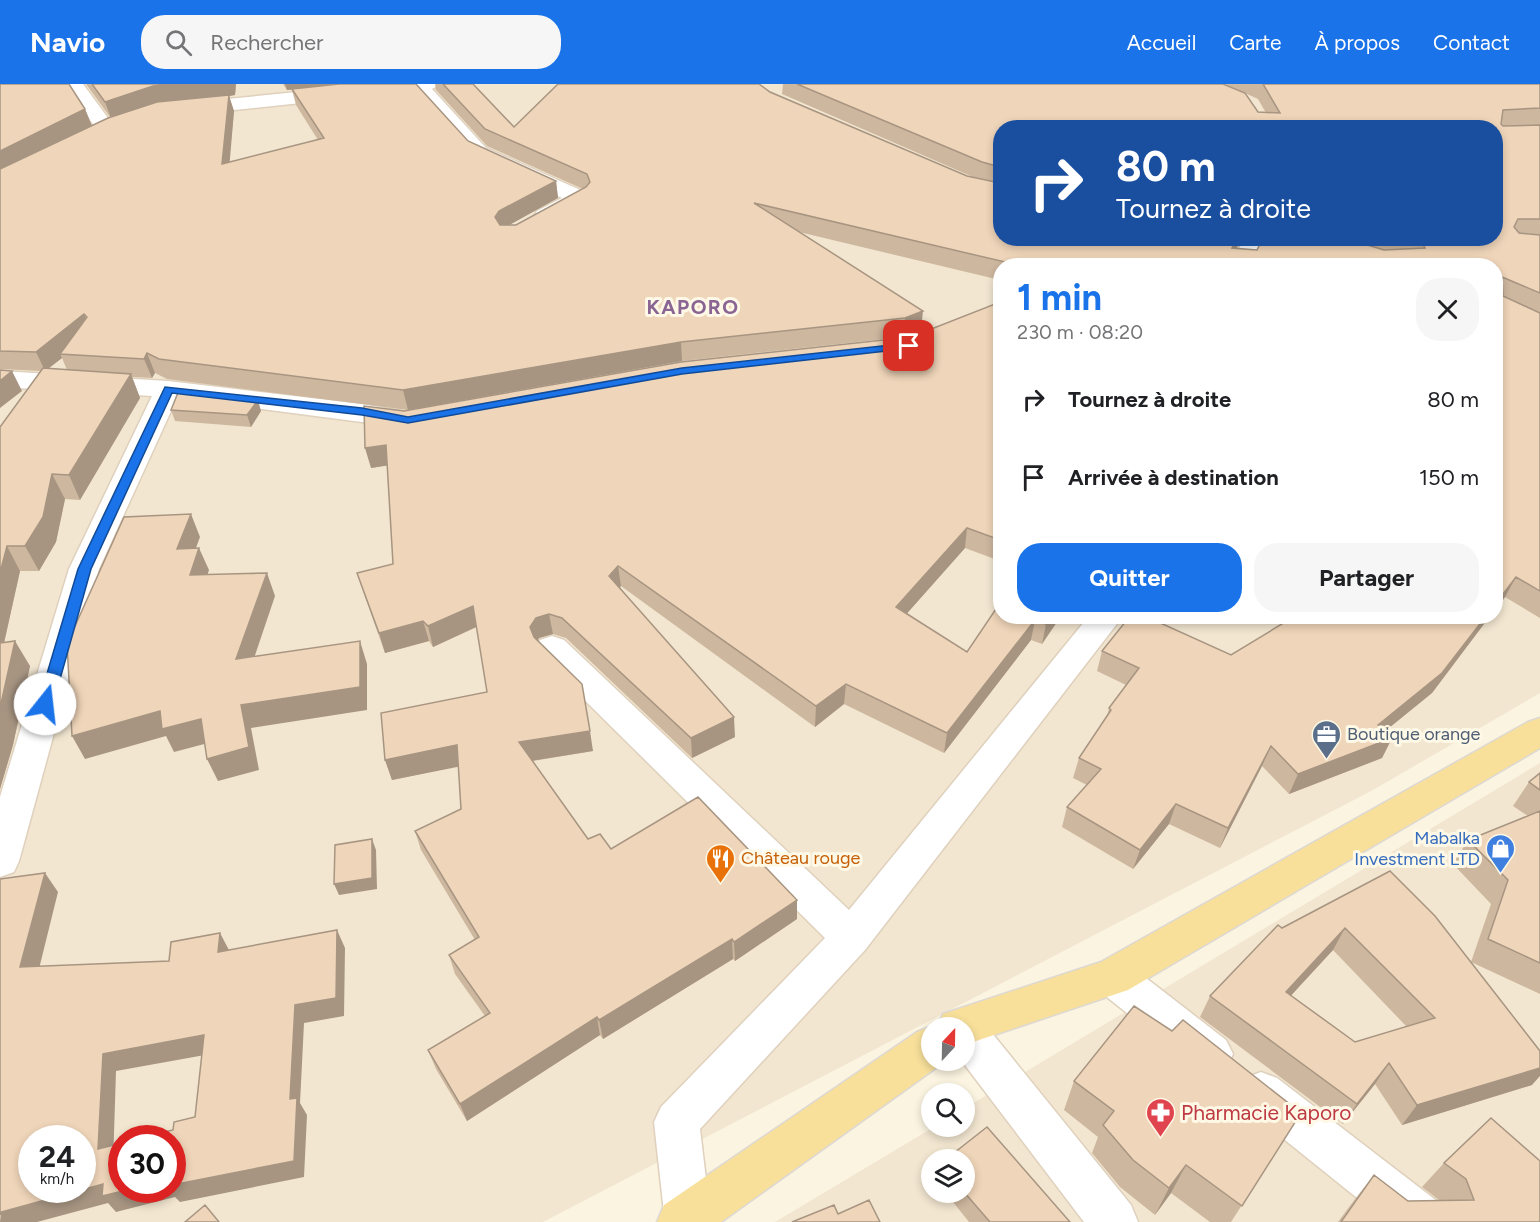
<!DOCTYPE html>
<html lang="fr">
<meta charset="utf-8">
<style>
:root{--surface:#fff;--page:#f6f6f6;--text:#202124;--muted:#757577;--accent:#1a73e8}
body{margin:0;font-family:Figtree,sans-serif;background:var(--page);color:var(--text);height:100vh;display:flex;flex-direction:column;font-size:22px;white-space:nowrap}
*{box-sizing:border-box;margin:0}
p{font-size:20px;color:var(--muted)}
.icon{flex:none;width:33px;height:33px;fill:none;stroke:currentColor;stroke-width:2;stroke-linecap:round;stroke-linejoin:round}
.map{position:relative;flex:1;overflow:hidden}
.sheet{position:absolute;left:993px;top:174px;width:510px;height:366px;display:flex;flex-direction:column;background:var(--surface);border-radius:24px;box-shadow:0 3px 9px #0003}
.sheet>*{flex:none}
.guide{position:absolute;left:993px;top:36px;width:510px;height:126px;border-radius:24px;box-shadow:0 3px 9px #0003;background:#1a4fa0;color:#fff;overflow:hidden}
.needle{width:39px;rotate:22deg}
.fabs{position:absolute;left:921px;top:933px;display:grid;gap:12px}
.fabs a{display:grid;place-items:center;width:54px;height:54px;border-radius:50%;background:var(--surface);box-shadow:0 3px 9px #0003;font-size:30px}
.speed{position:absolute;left:18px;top:1041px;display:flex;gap:12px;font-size:30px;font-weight:700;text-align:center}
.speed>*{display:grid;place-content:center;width:78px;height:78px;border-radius:50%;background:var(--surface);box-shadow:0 3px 9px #0003;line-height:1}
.speed small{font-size:15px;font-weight:400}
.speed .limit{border:9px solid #d22;background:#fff;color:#111}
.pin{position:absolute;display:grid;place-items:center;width:51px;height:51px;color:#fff;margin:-26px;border-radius:12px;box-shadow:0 3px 9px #0006}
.me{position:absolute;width:66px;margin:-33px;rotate:16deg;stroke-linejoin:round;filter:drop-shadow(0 0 4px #0008)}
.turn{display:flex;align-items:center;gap:21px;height:126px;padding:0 24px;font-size:27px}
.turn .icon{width:78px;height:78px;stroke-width:2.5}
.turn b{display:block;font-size:42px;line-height:51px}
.round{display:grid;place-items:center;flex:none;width:63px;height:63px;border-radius:24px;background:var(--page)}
.head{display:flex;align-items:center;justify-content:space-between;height:102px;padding:0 24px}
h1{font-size:36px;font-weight:700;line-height:45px;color:var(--accent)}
.primary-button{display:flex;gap:12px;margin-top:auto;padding:12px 24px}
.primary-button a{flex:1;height:69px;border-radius:24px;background:var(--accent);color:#fff;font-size:24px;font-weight:700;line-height:69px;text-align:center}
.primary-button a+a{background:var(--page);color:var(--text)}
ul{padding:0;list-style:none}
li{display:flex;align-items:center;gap:18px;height:78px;padding:0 24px}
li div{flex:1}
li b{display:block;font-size:22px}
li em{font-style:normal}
header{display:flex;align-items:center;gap:36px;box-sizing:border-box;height:84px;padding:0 30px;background:var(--accent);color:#fff}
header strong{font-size:28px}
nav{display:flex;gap:33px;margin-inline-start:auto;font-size:21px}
.search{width:420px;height:54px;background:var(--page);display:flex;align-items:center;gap:15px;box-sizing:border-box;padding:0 21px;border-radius:24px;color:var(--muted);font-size:22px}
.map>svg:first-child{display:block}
</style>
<header>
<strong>Navio</strong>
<div class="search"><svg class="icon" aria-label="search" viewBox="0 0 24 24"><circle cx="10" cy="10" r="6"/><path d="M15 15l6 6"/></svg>Rechercher</div>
<nav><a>Accueil</a><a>Carte</a><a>À propos</a><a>Contact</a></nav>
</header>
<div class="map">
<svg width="1540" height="1138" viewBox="0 0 1540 1138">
<rect width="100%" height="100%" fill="#fbf4e1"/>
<path fill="#f2e6d0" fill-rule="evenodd" d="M0,0h1540v609l-167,97 -830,432h-543zM1000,44h496v110h-496zM1000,182h496v350h-496zM32,1054h50v52h-50zM122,1054h50v52h-50z
M1540,679v459h-765l159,-95 30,-1 1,-18zM932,1076h32v32h-32z"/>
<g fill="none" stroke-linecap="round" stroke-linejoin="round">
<defs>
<path id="minor" d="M65,0h18l33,45 -3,4h-14z
M378,0h63l-9,5 54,59 101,45 3,5 -3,5 -34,18h-16l-3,-5 3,-5 25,-13 -90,-42 -58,-65 -227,24 -9,-6 9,-6z
M1245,154h22l-15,28h-23z
M0,287l168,10 194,23 56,10 3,6 -3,6 -10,2 -231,-30 -78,171 -80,292 -5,11 -14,5v-80l69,-228 83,-173 -152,-9z
M1089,532h34l-258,334 -165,179 11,93h-46l-11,-100 7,-15 164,-169 -285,-282 -4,-8 4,-8 12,-4 12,4 285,270z
M1113,875l15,5 98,76 7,14 -7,14 -15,6 -15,-6 -98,-78 -6,-13 6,-13z
M964,927l15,6 152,188 7,17h-54l-123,-162h3v-32h-20l5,-11z
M1261,988l16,6 165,127 7,17h-62l-142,-114 -6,-15 6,-15z"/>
<path id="major" d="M1540,634v30l-412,242 -164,55v-17h-27l6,-14 158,-52 427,-240z
M932,942l4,2h-4v32h15l-226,162h-64l7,-17 253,-173z"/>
</defs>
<use href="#minor" stroke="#dfd1bd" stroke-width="3"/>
<use href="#major" stroke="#ddd8d3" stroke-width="3"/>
<use href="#minor" fill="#fff" fill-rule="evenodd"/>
<use href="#major" fill="#f8e09b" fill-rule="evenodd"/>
</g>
<path fill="#ceb79f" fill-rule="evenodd" d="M0,0l85,25 7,17 18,-9 -24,-33h150l-1,11 -6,1 5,15 -5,51 89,-22 -22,-35 -4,-15h-5l-4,-6h133l52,57 88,40 2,17 -49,27h7l67,-36 -96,-43 -51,-56 -1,-6h38l41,43 256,-35 197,84 6,1 -191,-83 1,-10h440l35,28 8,1 -8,-14 -33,-15h315v534l-35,-21 -9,12v-343h-496v14l-201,-48 122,98 -18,7 -221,24 -274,49 -241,-31 -12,-6 -3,5 -20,-1 8,21 -60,102 -15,-1 -9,43 -17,29h-19l-16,72 26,23 -17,79 -13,44v-362l41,-56 -41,-2zM1000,44l496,110h-233l-6,12 -20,-2 5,-10h-242zM62,274l5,12 -19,-1z
M1000,218v259l-35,-13 -58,65 60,39 33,-49 61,13 -19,28 -11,-4 -87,113 -100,-49 -29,23 -194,-141 -1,1 115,150 -43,21 -126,-120 -13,-4 -14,4 -1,2 55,111 -60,10 55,78 23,10 186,51v19l-62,42 -2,-2 -130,80 -3,-4 -133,86 -31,-52 -8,-19 57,-34 -30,-42 -6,-19 26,-15 -54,-90 -6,-19 46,-22 -3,-43 -66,14 -7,-20 102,-68 -10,-65 -44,20 -4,-6 -44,12 -21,-59 -7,-21 36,-9 -6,-99 -16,3 33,-57 507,-74z
M171,326l90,1 -10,16 -76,-6z
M1295,532h195l-58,77 -47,38 7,7 -10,20 -93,36 -27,-28 -42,82 -51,-24 -36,45 -71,-42 5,-20 20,-22 -14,-7 6,-20 28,-41 2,-9 17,-23 -29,-14 5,-20 129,4z
M1540,689v221l-69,-32 20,-58 -38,-40 15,-24 60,-24 -15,-10 16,-24z
M1390,787l142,214 -130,40 -27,-41 -32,40 -143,-107 10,-21 72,-68zM1333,866l74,77 -52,15 -64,-47z
M1172,947l129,82 -70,109h-21l-39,-29 -16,22 -35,-28 -28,-34 6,-16 -34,-27 10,-29z
M1444,1079l96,59h-202l17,-23 19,-24 34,26 31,-1 -17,-13z
M945,1108h19l106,30h-101z"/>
<path fill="#a79582" d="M179,0h57l-1,11 -6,1 5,15 -6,71 -117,-64 -6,-16 48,-16z
M285,0h68l-66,6z
M85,25l7,17 -92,45v-20z
M556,97l2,17 -56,31 -7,-12 4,-6z
M1237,154h5l-15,28 5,-18z
M923,227l-2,19 -18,7 2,-19z
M84,230l8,19 -32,21 2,4 -17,13 -9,-19z
M681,258l1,19 -274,49 -5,-20z
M147,269l8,20 -3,5 -8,-19z
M12,287l10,20 -22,17v-27z
M131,290l9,24 -60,102 -11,-25z
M258,316l3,11 -10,16 -4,-12z
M386,361l5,20 -20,3 -6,-20z
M52,390l13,25 -9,43 -17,29 -14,-25z
M191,430l9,23 -13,35 -10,-23z
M967,444l-2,20 -70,79 1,-20z
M7,462l13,25 -20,90v-88z
M199,464l10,22 -9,28 -10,-23z
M618,482l3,20 -9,10 -3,-20z
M267,489l8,23 -29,86 -10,-23z
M1516,493l-11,20 -9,12v-6z
M473,522l5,20 -45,21 -5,-21z
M549,530l4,20 -14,4 -5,9 -4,-20 6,-9z
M1052,532h9l-19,28 4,-20z
M1486,532h4l-58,77 -64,52 10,-20z
M1035,536l-4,20 -87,113 3,-20z
M423,537l6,20 -44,12 -6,-20z
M15,557l15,25 -17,79 -13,44v-81z
M360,557l7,23v46l-116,18 8,42 -41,11 -11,-22 34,-54z
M846,600l-2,20 -29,23 1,-21z
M160,627l41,8 11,23 -38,10 -8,-16 -81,23 -13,-23z
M734,633l1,20 -43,21 -1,-20z
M590,647l3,20 -69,11 -5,-20z
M1392,654l-10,20 -93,36 9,-20z
M457,661l5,21 -70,14 -7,-20z
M1271,662l-9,20 -42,82 8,-20z
M1176,720l-7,20 -36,45 7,-19z
M372,755l4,11 1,39 -38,6 -5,-11z
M45,789l13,19 -23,93 -15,-18z
M797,816v19l-62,42 -1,-19z
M1345,844l-12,22 -58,63 11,-21z
M337,846l8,18 -1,68 -40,7 -4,80 7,12 -3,62 -124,25 -5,-5 -59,15 -8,-9 -71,19h-37l1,-10 102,-28 24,6h45v-5l118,-86 5,-94z
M220,849l10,19h-12z
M732,855l1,20 -130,80 -4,-19z
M597,933l3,18 -133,86 -7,-17z
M204,951l12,18 -100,18 -3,94 -15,-16 5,-95z
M1389,979l-14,21 -32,40 14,-20z
M1540,984v8l-8,9 -130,40 15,-20z
M1186,1081l-15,28 -16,22 14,-27z"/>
<path fill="#efd5b9" stroke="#a79582" stroke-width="1.5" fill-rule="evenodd" d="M0,0h69l16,25 -85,42z
M92,0h87l-26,2 -48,16z
M339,0h77l52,57 88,40 -57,30 -4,6 5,8h16l70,-38 4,-5 -3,-8 -102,-45 -42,-45h30l41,43 44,-43h201l11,8 197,84 33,7v55h237l-5,10 25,2 6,-12h81l40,12 41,-2 -4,-7 -8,-3h83v-110h-496v39l-18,-5 -185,-78h426l22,9 13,19 22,1 -17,-29h277v24l-37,2 -2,14 2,2 37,-1v94h-22l-4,8 5,6 21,2v58l-38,-16 1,19 37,17v278l-24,-14 -20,26v-184l4,1 -4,-64v-90h-474l-268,-63 169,108 -18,7 -224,24 -278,48 -244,-31 -12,-6 -3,6 -84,-5 27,-37 -3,-3 -48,38 -36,-1v-182l108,-51 49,-16 72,-7 -7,69 102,-26 -32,-49z
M1000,218v238l-33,-12 -71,79 71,45 33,-49v13h52l-6,8 -11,-4 -88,113 -101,-49 -30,22 -198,-140 -9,10 125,141 -43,21 -129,-120 -13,-4 -13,4 -6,9 4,10 48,47 8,47 -71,11 69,97 12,-5 11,15 87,-52 99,103 -63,42 -2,-3 -133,81 -2,-3 -137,87 -32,-54 62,-37 -41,-58 30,-18 -64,-106 46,-22 -4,-64 -72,15 -4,-47 106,-21 -14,-86 -45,20 -5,-5 -44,12 -22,-60 36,-9 -7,-119 -21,3 -1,-42 40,5 277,-49 230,-25z
M43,284l88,6 -62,101 -17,-1 -9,43 -18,29h-18l-7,27v-146z
M0,286l12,1 -12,10z
M179,306l79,10 -11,15 -76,-5z
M191,430l-14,35 22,-1 -9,27 77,-2 -31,86 124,-18v46l-119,18 8,42 -42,12 -6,-40 -39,10 -2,-18 -88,25 -5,-92 57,-127z
M1130,532h15l86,39 64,-39h191l-44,57 -64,52 14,13 -94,36 -27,-28 -43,82 -52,-24 -36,46 -73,-43 34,-38 -22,-11 32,-48 -2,-2 30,-40 -37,-17z
M15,557l-15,67v-65z
M1540,689v17l-11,-8z
M1540,727v152l-52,-24 20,-59 -40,-40z
M372,755v39l-38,6 1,-39z
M1390,787l45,45 105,135v17l-123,37 -28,-42 -32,41 -147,-108 68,-71 4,3zM1345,844l90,90 -80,24 -69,-50z
M45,789l-25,94 149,-6 2,-19 49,-9 -2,19 119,-22 -1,68 -41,7 -5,94 7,-1 -3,63 -122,24v-47h-32l33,-8 1,-8 21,-5 9,-82 -101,19 -5,95 24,-6v47h5l-25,6 1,-12 -102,28 -1,3v-336zM32,1054h50v52h-50z
M1134,922l38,25 11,-11 118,93 -59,93 -56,-41 -17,23 -36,-28 -30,-35 11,-14 -40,-30z
M1491,1034l49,43v61h-199l33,-47 34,26 66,-1 -8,-21 -22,-16z
M987,1043l83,95h-80l-26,-30v-32h-19z
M869,1116l11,22h-88l42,-17 4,9z
M205,1121l14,17h-34z"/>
<path fill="#1a73e8" stroke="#114b97" stroke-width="1.5" d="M909,259l5,3 -1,2 -231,26 -274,49 -46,-8 -190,-22 -81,176 -38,135 -8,5 -7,-5 40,-135 87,-182 197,21 46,9 274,-49z"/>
<defs>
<symbol id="office-pin" viewBox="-11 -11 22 30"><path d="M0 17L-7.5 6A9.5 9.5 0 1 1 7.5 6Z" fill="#5c6f8a" stroke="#fef8e6"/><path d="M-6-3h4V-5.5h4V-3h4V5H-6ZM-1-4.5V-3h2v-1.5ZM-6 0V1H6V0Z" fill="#fff"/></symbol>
<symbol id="shop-pin" viewBox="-11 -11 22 30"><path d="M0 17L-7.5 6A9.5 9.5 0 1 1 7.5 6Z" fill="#3f7fe0" stroke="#fef8e6"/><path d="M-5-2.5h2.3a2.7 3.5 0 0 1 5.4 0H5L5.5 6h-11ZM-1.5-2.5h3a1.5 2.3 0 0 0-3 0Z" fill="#fff"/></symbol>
<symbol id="restaurant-pin" viewBox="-11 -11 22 30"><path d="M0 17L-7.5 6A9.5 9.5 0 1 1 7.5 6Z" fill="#e8710a" stroke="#fef8e6"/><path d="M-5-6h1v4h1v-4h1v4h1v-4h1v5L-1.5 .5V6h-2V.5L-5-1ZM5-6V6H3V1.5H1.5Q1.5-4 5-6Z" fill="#fff"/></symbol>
<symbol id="pharmacy-pin" viewBox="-11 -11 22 30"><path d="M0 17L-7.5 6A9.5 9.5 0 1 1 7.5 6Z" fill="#e0444e" stroke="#fef8e6"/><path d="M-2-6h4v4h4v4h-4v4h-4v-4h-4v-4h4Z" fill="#fff"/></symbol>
</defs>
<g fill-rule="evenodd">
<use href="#office-pin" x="1310" y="634" width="33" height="45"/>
<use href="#shop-pin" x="1484" y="748" width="33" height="45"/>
<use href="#restaurant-pin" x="704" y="758" width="33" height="45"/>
<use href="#pharmacy-pin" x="1144" y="1012" width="33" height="45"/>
</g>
<g text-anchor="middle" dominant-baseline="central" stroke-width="6" stroke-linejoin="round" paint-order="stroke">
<g font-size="18" fill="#4e5e75" stroke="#fef8e6" text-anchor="start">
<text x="1347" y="650">Boutique orange</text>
</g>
<g font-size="18" fill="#366cbe" stroke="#fef8e6" text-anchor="end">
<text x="1480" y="754">Mabalka<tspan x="1480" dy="21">Investment LTD</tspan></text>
</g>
<g font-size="18" fill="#c56008" stroke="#fef8e6" text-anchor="start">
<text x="741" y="774">Château rouge</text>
</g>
<g font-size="20" font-weight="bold" letter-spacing="1.5" fill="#8a6594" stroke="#fef8e6">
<text x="693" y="223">KAPORO</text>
</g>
<g font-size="21" fill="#be3a42" stroke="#fef8e6" text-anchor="start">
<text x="1181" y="1028">Pharmacie Kaporo</text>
</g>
</g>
</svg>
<div class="fabs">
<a><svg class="needle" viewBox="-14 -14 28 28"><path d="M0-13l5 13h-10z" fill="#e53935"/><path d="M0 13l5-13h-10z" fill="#757577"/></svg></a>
<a><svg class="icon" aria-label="search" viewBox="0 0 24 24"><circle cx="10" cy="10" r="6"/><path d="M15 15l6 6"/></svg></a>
<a><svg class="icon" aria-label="layers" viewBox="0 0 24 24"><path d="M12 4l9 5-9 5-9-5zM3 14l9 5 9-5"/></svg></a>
</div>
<div class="speed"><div>24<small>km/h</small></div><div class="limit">30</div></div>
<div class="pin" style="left:909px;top:262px;background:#d93025"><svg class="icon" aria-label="arrive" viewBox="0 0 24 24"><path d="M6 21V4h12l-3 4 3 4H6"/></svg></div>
<svg class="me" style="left:45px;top:620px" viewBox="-20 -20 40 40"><circle r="19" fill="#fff"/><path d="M0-13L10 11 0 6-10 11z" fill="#1a73e8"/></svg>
<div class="guide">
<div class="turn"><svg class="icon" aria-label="right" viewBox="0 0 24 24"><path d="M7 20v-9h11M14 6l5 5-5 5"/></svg><div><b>80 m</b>Tournez à droite</div></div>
</div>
<section class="sheet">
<div class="head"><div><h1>1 min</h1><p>230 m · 08:20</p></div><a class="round"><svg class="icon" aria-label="close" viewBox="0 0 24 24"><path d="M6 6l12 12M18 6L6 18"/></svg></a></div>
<ul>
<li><svg class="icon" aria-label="right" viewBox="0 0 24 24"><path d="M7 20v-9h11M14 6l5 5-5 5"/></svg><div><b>Tournez à droite</b></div><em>80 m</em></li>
<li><svg class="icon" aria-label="arrive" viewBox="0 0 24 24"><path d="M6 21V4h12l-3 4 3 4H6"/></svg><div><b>Arrivée à destination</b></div><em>150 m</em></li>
</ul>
<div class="primary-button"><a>Quitter</a><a>Partager</a></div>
</section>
</div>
